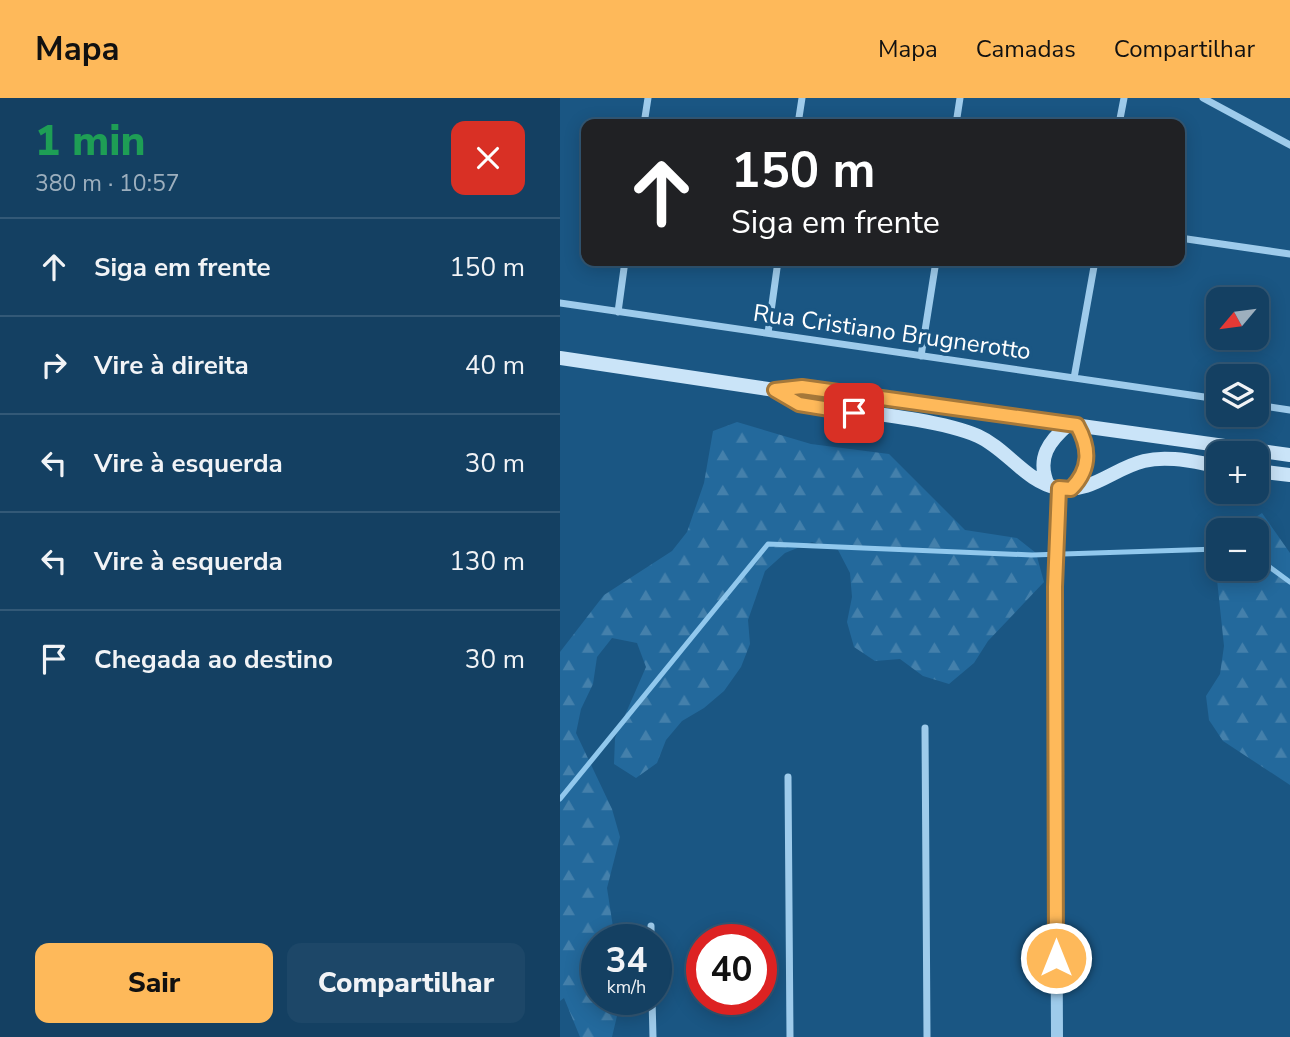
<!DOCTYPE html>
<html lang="pt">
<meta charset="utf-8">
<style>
:root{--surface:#144062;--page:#1d4768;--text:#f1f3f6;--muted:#9dafbe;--line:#335977;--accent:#feb95a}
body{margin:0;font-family:"Nunito Sans",sans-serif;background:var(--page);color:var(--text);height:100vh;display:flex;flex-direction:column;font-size:26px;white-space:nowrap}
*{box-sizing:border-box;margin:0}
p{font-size:23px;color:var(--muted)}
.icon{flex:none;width:38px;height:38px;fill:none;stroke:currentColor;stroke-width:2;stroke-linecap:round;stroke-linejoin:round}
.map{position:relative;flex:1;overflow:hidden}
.side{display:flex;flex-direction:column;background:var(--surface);width:560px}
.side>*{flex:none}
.guide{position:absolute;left:21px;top:21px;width:604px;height:147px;border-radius:14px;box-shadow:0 4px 18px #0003,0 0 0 2px var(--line);background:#202124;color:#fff;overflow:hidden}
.needle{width:46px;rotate:241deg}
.tools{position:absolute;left:646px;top:189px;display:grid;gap:14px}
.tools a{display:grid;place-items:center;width:63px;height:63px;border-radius:14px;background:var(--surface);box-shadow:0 4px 18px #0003,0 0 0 2px var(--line);font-size:35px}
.speed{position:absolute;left:21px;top:826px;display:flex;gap:14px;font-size:35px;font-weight:700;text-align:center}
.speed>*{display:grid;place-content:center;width:91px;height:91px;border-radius:50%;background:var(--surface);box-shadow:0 4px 18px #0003,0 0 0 2px var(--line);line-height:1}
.speed small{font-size:18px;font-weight:400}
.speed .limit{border:10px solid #d22;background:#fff;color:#111}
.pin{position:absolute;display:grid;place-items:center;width:60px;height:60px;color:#fff;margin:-30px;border-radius:14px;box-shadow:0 4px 10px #0006}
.me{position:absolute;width:77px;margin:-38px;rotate:0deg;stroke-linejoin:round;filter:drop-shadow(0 0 5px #0008)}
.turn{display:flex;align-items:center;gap:24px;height:147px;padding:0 35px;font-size:32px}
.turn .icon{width:91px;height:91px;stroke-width:2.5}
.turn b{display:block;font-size:49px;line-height:60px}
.round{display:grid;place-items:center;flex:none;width:74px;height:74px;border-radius:14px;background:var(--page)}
.head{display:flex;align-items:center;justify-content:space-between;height:119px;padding:0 35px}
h1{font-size:42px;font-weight:800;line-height:52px;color:#1e9e55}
.cta{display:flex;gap:14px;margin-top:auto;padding:14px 35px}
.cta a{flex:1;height:80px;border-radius:14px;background:var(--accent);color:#111;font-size:28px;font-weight:800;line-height:80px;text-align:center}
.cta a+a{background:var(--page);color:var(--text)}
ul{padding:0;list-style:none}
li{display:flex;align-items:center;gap:21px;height:98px;padding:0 35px;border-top:2px solid var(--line)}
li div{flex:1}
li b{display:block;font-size:26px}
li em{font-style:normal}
header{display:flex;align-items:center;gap:42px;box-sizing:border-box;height:98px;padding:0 35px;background:var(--accent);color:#111}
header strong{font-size:33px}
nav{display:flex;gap:38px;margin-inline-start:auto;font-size:24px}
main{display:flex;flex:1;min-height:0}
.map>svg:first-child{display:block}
</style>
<header>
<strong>Mapa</strong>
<nav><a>Mapa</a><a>Camadas</a><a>Compartilhar</a></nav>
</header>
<main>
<section class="side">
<div class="head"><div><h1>1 min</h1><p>380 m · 10:57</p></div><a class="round" style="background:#d93025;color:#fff"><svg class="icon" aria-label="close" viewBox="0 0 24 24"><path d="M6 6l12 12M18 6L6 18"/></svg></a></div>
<ul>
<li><svg class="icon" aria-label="ahead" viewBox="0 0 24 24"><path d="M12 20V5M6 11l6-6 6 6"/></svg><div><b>Siga em frente</b></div><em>150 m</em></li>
<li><svg class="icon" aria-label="right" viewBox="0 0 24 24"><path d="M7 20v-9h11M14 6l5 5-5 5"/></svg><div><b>Vire à direita</b></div><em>40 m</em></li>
<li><svg class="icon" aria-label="left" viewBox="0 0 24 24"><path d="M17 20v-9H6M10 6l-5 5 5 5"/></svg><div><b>Vire à esquerda</b></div><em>30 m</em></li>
<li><svg class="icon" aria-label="left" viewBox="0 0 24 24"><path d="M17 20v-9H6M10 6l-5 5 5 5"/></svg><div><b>Vire à esquerda</b></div><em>130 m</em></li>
<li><svg class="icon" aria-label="arrive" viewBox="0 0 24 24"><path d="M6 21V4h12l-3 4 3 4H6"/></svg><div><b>Chegada ao destino</b></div><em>30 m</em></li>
</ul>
<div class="cta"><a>Sair</a><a>Compartilhar</a></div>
</section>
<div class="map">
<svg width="730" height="939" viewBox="0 0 730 939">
<defs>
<pattern id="forest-firs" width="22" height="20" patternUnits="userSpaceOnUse" patternTransform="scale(1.75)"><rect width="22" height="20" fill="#23699c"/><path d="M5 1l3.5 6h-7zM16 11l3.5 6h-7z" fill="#4480ab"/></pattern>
</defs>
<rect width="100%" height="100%" fill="#1a5683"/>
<path fill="url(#forest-firs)" d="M177,324l74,22 78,10 76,76 52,8 19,15 8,29 -56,59 -14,22 -25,21 -26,-8 -23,-17 -25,2 -21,-14 -7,-25 5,-25 -2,-24 -12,-23 -26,-8 -27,11 -20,18 -17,49 2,24 -9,23 -17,24 -20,17 -22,13 -16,19 -9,23 -21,15 -22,-14 1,-26 31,-71 -9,-24 -25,-5 -15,19 -4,27 -12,25 -5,24 36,76 8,28 -13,51 8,52h-18v59h24l-9,38h-32l-16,-39 -4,3v-349l44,-57 68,-44 15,-19 17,-49 9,-52z
M702,415l28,40v232l-67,-44 -14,-21 -3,-24 14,-22 4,-28 -8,-76 2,-4v3h38v-39h-20z"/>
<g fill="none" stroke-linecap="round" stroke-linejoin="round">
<path stroke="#91c8ed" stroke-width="5" d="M696,459l34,25
M0,701l208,-255 264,11 186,-6"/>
<path stroke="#9ecbeb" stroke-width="7" d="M643,0l87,47
M84,26l4,-26
M238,26l4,-26
M396,26l4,-26
M559,26l5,-26
M620,140l110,16
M0,205l658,96
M58,214l7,-51
M208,235l10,-72
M361,258l15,-95
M514,280l21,-117
M696,307l34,5
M365,630l2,309
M228,679l2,260
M91,828v14
M92,901l1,38"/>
<path stroke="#9ecbeb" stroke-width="12" d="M497,939l-2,-450 4,-99"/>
<path stroke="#cae4f8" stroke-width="14" d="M0,260l215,32 27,-3 488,68
M215,292l24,14c51,8 134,13 179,32 29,13 48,46 80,52 33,6 56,-20 86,-27 24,-6 50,1 74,5
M696,373l34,4
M488,387c-12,-27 1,-44 21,-61
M511,391c20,-19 19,-41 6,-64"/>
</g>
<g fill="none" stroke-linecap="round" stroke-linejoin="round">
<defs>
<path id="route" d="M294,315l-55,-9 -24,-14 27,-3 267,37 8,1c13,23 14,44 -6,64l-12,-1 -4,99 1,371"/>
</defs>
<use href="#route" stroke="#a5783a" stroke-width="18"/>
<use href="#route" stroke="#feb95a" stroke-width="12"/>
</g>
<g text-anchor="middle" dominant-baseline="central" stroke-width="7" stroke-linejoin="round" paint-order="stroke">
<g font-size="24" fill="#fff" stroke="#1a5683">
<text transform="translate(332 234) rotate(8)">Rua Cristiano Brugnerotto</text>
</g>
</g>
</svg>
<div class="tools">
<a><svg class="needle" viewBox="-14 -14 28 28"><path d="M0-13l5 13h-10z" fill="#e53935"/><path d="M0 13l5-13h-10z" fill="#9dafbe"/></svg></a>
<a><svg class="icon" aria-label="layers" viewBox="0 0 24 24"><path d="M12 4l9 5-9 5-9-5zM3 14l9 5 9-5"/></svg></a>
<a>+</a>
<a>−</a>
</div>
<div class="speed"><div>34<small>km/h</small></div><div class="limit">40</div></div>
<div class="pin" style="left:294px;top:315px;background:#d93025"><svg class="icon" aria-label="arrive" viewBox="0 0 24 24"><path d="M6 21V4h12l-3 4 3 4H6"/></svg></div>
<svg class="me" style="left:496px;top:860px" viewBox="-20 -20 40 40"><circle r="17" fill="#feb95a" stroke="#fff" stroke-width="3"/><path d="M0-11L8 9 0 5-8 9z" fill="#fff"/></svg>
<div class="guide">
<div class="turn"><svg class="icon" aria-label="ahead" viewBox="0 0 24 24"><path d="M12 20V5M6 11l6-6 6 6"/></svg><div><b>150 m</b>Siga em frente</div></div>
</div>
</div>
</main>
